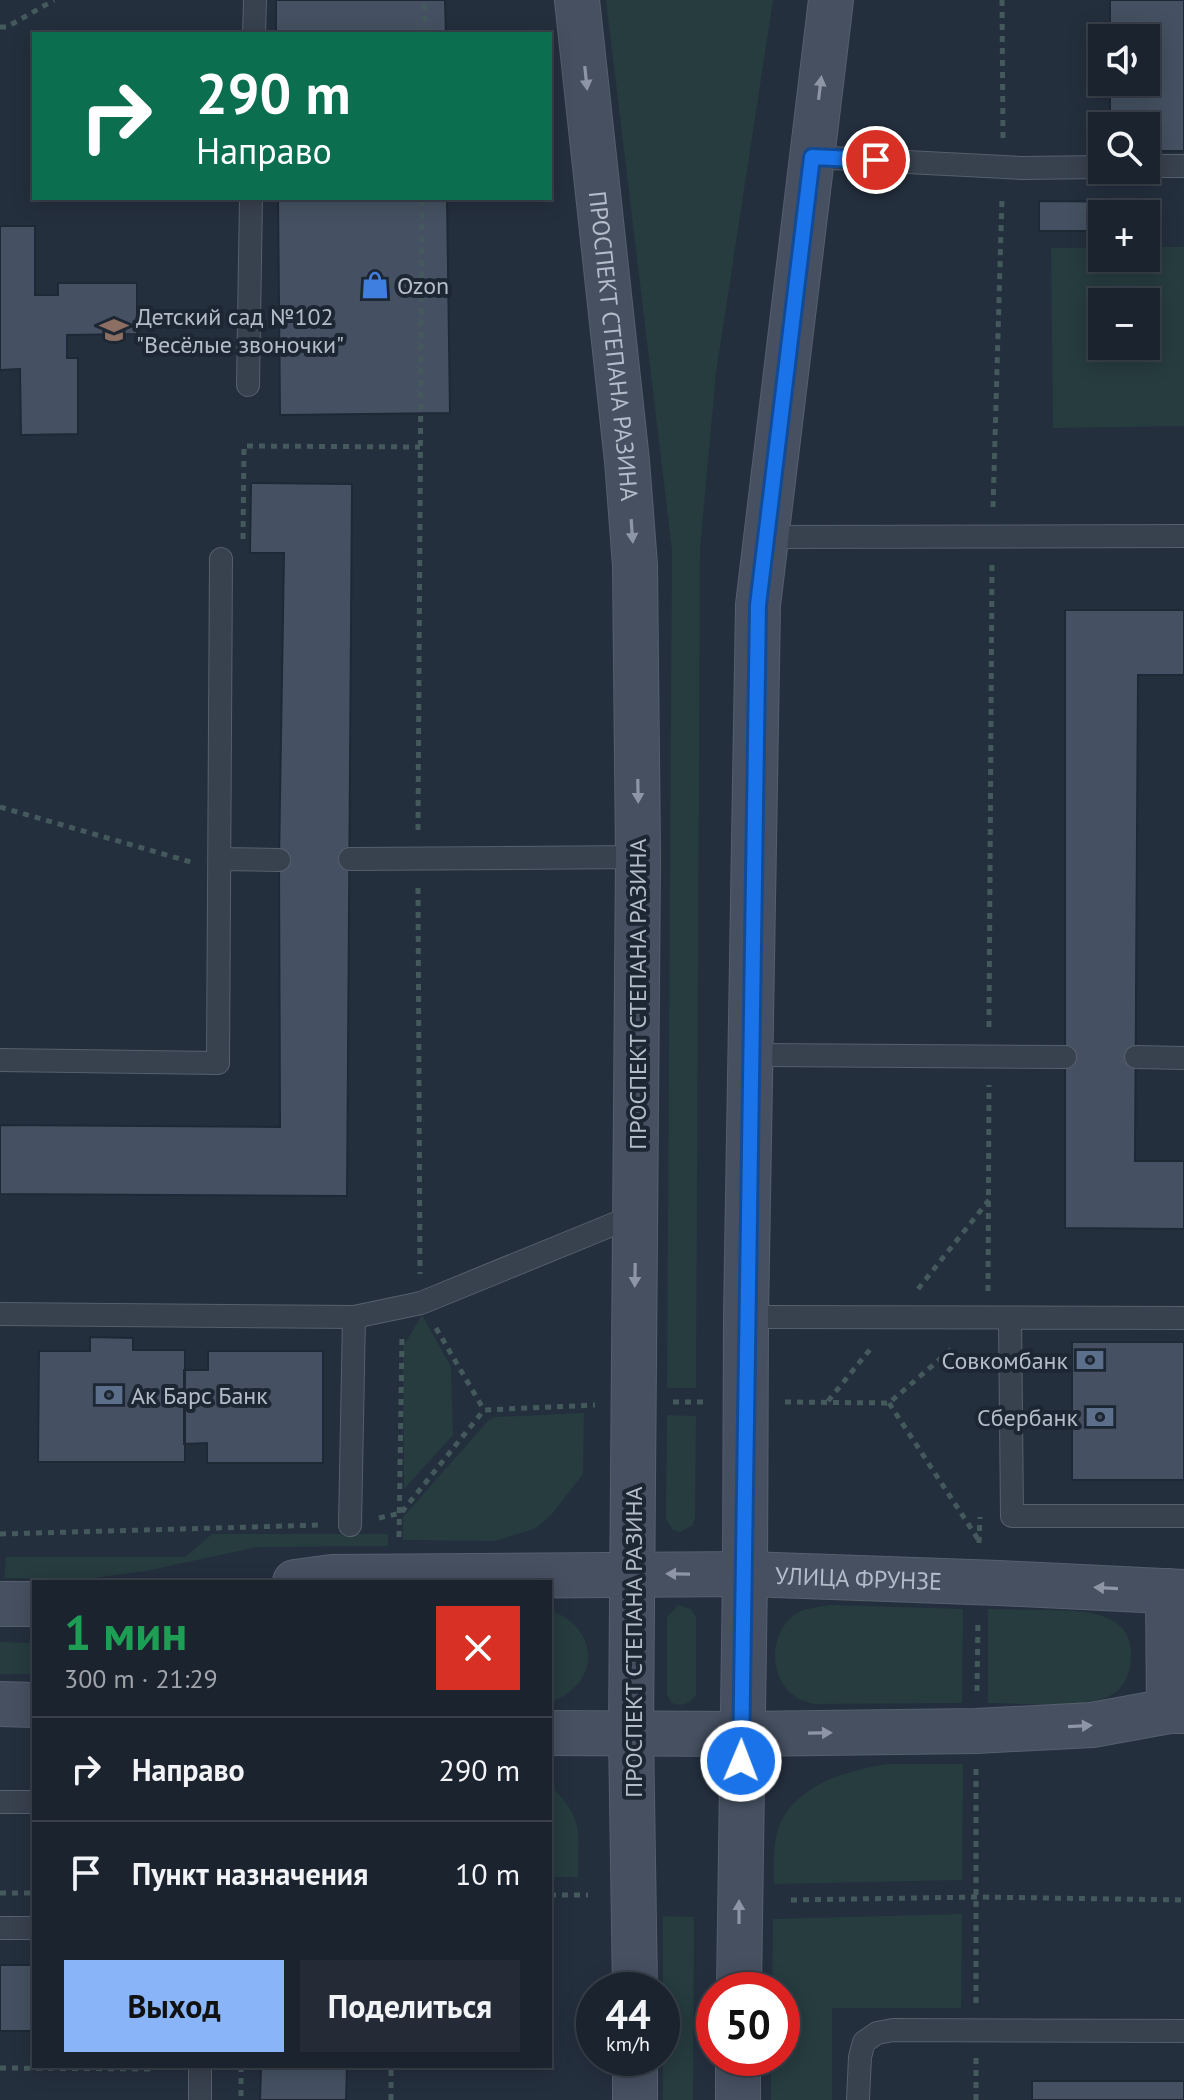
<!DOCTYPE html>
<html lang="ru">
<meta charset="utf-8">
<style>
:root{--surface:#1b232e;--page:#242b36;--text:#f1f3f6;--muted:#a0a4aa;--line:#39404a;--accent:#8ab4f8}
body{margin:0;font-family:"PT Sans",sans-serif;background:var(--page);color:var(--text);height:100vh;display:flex;flex-direction:column;font-size:30px;white-space:nowrap}
*{box-sizing:border-box;margin:0}
p{font-size:26px;color:var(--muted)}
.icon{flex:none;width:44px;height:44px;fill:none;stroke:currentColor;stroke-width:2;stroke-linecap:round;stroke-linejoin:round}
.map{position:relative;flex:1;overflow:hidden}
.details{position:absolute;left:32px;top:1580px;width:520px;height:488px;display:flex;flex-direction:column;background:var(--surface);border-radius:0px;box-shadow:0 4px 20px #0003,0 0 0 2px var(--line)}
.details>*{flex:none}
.guide{position:absolute;left:32px;top:32px;width:520px;height:168px;border-radius:0px;box-shadow:0 4px 20px #0003,0 0 0 2px var(--line);background:#0b6e4f;color:#fff;overflow:hidden}
.fabs{position:absolute;left:1088px;top:24px;display:grid;gap:16px}
.fabs a{display:grid;place-items:center;width:72px;height:72px;border-radius:0px;background:var(--surface);box-shadow:0 4px 20px #0003,0 0 0 2px var(--line);font-size:40px}
.speed{position:absolute;left:576px;top:1972px;display:flex;gap:16px;font-size:40px;font-weight:700;text-align:center}
.speed>*{display:grid;place-content:center;width:104px;height:104px;border-radius:50%;background:var(--surface);box-shadow:0 4px 20px #0003,0 0 0 2px var(--line);line-height:1}
.speed small{font-size:20px;font-weight:400}
.speed .limit{border:12px solid #d22;background:#fff;color:#111}
.pin{position:absolute;display:grid;place-items:center;width:68px;height:68px;color:#fff;margin:-34px;border:4px solid #fff;border-radius:50%;box-shadow:0 2px 8px #0007}
.me{position:absolute;width:88px;margin:-44px;rotate:1deg;stroke-linejoin:round;filter:drop-shadow(0 0 6px #0008)}
.turn{display:flex;align-items:center;gap:28px;height:168px;padding:0 32px;font-size:36px}
.turn .icon{width:104px;height:104px;stroke-width:2.5}
.turn b{display:block;font-size:56px;line-height:68px}
.round{display:grid;place-items:center;flex:none;width:84px;height:84px;border-radius:0px;background:var(--page)}
.summary{display:flex;align-items:center;justify-content:space-between;height:136px;padding:0 32px}
h1{font-size:48px;font-weight:600;line-height:60px;color:#1e9e55}
.button{display:flex;gap:16px;margin-top:auto;padding:16px 32px}
.button a{flex:1;height:92px;border-radius:0px;background:var(--accent);color:#111;font-size:32px;font-weight:600;line-height:92px;text-align:center}
.button a+a{background:var(--page);color:var(--text)}
ul{padding:0;list-style:none}
li{display:flex;align-items:center;gap:24px;height:104px;padding:0 32px;border-top:2px solid var(--line)}
li div{flex:1}
li b{display:block;font-size:30px}
li em{font-style:normal}
.map>svg:first-child{display:block}
</style>
<div class="map">
<svg width="1184" height="2100" viewBox="0 0 1184 2100">
<rect width="100%" height="100%" fill="#242f3e"/>
<path fill="#263c3f" fill-rule="evenodd" d="M606,0h167l-57,373 -16,176 -4,839h-29l5,-838z
M1146,247h38v179l-131,2 -2,-180h51v10h44zM1102,302h44v44h-44z
M422,1315l29,52 2,68 -49,54 -1,-142z
M584,1413l-1,61 -31,40 -16,14 -41,13 -92,-1v-23l85,-96 8,-4z
M667,1415l29,1 -1,102 -2,7 -13,7 -7,-2 -7,-11z
M212,1534h176v12l-131,1 -111,24 -61,8 -81,-1 2,-21h179z
M678,1605l13,4 5,8v78c-7,9 -13,12 -24,8l-5,-8v-78z
M830,1605l133,4 -1,94 -148,1c-6,-2 -13,-3 -18,-7 -27,-17 -28,-62 -2,-82 10,-7 24,-8 36,-10z
M988,1609c21,0 42,1 62,1 39,1 89,2 80,56 -2,15 -11,27 -25,32 -28,10 -86,5 -117,5z
M550,1610c51,19 51,74 0,92z
M0,1642l34,1v31h-34z
M888,1764h75l-1,116 -188,4c0,-22 -2,-49 10,-68 22,-35 67,-46 104,-52z
M550,1785c35,35 28,46 28,92h-28z
M962,1914l-1,94h-129v92h-61v-42h11v-68h-10l1,-71z
M663,1916l31,1 -1,183h-30z"/>
<path fill="#455162" stroke="#1f2835" stroke-width="2" d="M276,0h169l1,34h-170z
M1110,0h74v151h-38v-25h-36v-44h36v-44h-36z
M278,198h169l3,215 -170,2z
M1039,201l117,1v30l-10,-1v-17h-44v17h-63z
M0,226h35v69h23v-12h79v51l-70,1v23h11v76l-57,1 -1,-66 -20,1z
M251,483l101,1 -5,712 -347,-2v-69l280,2 -1,-267 5,-307h-34z
M1065,610h119v65h-46l-3,486h49v68l-119,-1z
M90,1337l43,1v12h52v112h-147l1,-111h51z
M1072,1342h112v138h-112z
M208,1351h115v112h-116v-20l-23,1v-74h24z
M0,1965h34v66h-34z
M261,2066h86l-1,34h-86z
M1032,2081h152v19h-152z"/>
<g fill="none" stroke-linecap="round" stroke-linejoin="round">
<defs>
<path id="lane" d="M254,34l1,-34
M812,157l210,11 80,-1
M1146,166h38
M248,385l3,-187
M764,537l420,-1
M220,859l59,1
M350,859l288,-2
M750,1055l315,2
M1136,1057l48,1
M0,1060l218,3 3,-504
M0,1314l354,3 67,-14 215,-88
M746,1317l438,1
M1010,1318l2,198h172
M350,1525l4,-208
M0,1802h34
M0,1928h34
M200,2066v34
M858,2100l2,-43 4,-15 13,-9 16,-3 291,1"/>
<g id="secondary">
<path id="s1" d="M577,0l50,461 8,104 3,292 -7,875 4,258"/>
<path id="s2" d="M295,1582l37,-5 413,-3 254,9 185,9"/>
<path d="M1168,1591l1,120"/>
<path d="M0,1604h34"/>
<path d="M0,1704l34,1"/>
<path d="M550,1733l192,1 234,-3 116,-6 77,-14h15"/>
<path d="M739,1990l6,-416 1,-257 12,-712 73,-605"/>
<path d="M635,2058v42"/>
<path d="M738,2100v-42"/>
</g>
</defs>
<use href="#lane" stroke="#565f6c" stroke-width="24"/>
<use href="#secondary" stroke="#565f6c" stroke-width="46"/>
<path stroke="#44595c" stroke-width="5" stroke-dasharray="6 6" stroke-linecap="butt" d="M1002,0l1,139
M0,27h7l47,-27
M424,34l1,-34
M993,507l9,-310
M243,539l1,-93 176,1
M0,807l191,55
M418,830l4,-632
M418,888l2,386
M989,1027l3,-462
M918,1289l71,-89
M988,1291l1,-206
M436,1328l48,82
M828,1401l44,-54
M673,1402h34
M785,1402l104,1 65,-56
M889,1403l89,136
M379,1518l22,-5 83,-103 111,-5
M0,1534l322,-9
M399,1537l3,-202
M979,1543l1,-26
M977,1691l1,-70
M976,1769v234
M0,1893h34
M550,1895h38
M791,1900l186,-3 207,3
M241,2066v34
M0,2068l155,1v-3
M391,2100v-34
M976,2100v-43"/>
<use href="#lane" stroke="#38414e" stroke-width="22"/>
<use href="#secondary" stroke="#465061" stroke-width="44"/>
</g>
<defs><path id="oneway-solid" d="M-6-.8H1V-3.2L6.5 0L1 3.2V.8H-6Z" transform="scale(2)"/></defs>
<g fill="#8e96a5">
<use href="#oneway-solid" transform="translate(586 78) rotate(84)"/>
<use href="#oneway-solid" transform="translate(820 88) rotate(-83)"/>
<use href="#oneway-solid" transform="translate(632 531) rotate(86)"/>
<use href="#oneway-solid" transform="translate(638 791) rotate(89)"/>
<use href="#oneway-solid" transform="translate(635 1275) rotate(91)"/>
<use href="#oneway-solid" transform="translate(678 1574) rotate(-179)"/>
<use href="#oneway-solid" transform="translate(1106 1588) rotate(-177)"/>
<use href="#oneway-solid" transform="translate(1080 1726) rotate(-3)"/>
<use href="#oneway-solid" transform="translate(820 1733) rotate(-1)"/>
<use href="#oneway-solid" transform="translate(739 1912) rotate(-90)"/>
</g>
<g fill="none" stroke-linecap="round" stroke-linejoin="round">
<defs>
<path id="route" d="M741,1761l17,-1156 54,-448 64,3"/>
</defs>
<use href="#route" stroke="#114b97" stroke-width="20"/>
<use href="#route" stroke="#1a73e8" stroke-width="14"/>
</g>
<defs>
<symbol id="shop-bare" viewBox="-9 -9 18 18"><path d="M-5-2.5h2.3a2.7 3.5 0 0 1 5.4 0H5L5.5 6h-11ZM-1.5-2.5h3a1.5 2.3 0 0 0-3 0Z" fill="#3f7fe0" stroke="#1d2633" stroke-width="2.5" paint-order="stroke"/></symbol>
<symbol id="school-bare" viewBox="-9 -9 18 18"><path d="M0-5L7-2L0 1L-7-2ZM-4 1L0 2.5L4 1V4Q0 6-4 4Z" fill="#8d6e63" stroke="#1d2633" stroke-width="2.5" paint-order="stroke"/></symbol>
<symbol id="bank-bare" viewBox="-9 -9 18 18"><path d="M-6-4H6V4H-6ZM0-2.3a2.3 2.3 0 1 0 0 4.6a2.3 2.3 0 1 0 0-4.6Z" fill="#5c6f8a" stroke="#1d2633" stroke-width="2.5" paint-order="stroke"/></symbol>
</defs>
<g fill-rule="evenodd">
<use href="#shop-bare" x="355" y="265" width="40" height="40"/>
<use href="#school-bare" x="94" y="310" width="40" height="40"/>
<use href="#bank-bare" x="1070" y="1340" width="40" height="40"/>
<use href="#bank-bare" x="89" y="1375" width="40" height="40"/>
<use href="#bank-bare" x="1080" y="1397" width="40" height="40"/>
</g>
<g text-anchor="middle" dominant-baseline="central" stroke-width="8" stroke-linejoin="round" paint-order="stroke">
<g font-size="24" fill="#b4bcc9" stroke="#1d2633" text-anchor="start">
<text x="397" y="285">Ozon</text>
<text x="136" y="316">Детский сад №102<tspan x="136" dy="28">"Весёлые звоночки"</tspan></text>
<text x="1068" y="1360" text-anchor="end">Совкомбанк</text>
<text x="131" y="1395">Ак Барс Банк</text>
<text x="1078" y="1417" text-anchor="end">Сбербанк</text>
</g>
<g font-size="24" fill="#b4bcc9" stroke="#1d2633">
<text stroke="none"><textPath href="#s1" startOffset="348">ПРОСПЕКТ СТЕПАНА РАЗИНА</textPath></text>
<text transform="translate(637 994) rotate(-90)">ПРОСПЕКТ СТЕПАНА РАЗИНА</text>
<text stroke="none"><textPath href="#s2" startOffset="564">УЛИЦА ФРУНЗЕ</textPath></text>
<text transform="translate(633 1642) rotate(-90)">ПРОСПЕКТ СТЕПАНА РАЗИНА</text>
</g>
</g>
</svg>
<div class="fabs">
<a><svg class="icon" aria-label="sound" viewBox="0 0 24 24"><path d="M4 9h4l5-4v14l-5-4H4zM17 9q2 3 0 6"/></svg></a>
<a><svg class="icon" aria-label="search" viewBox="0 0 24 24"><circle cx="10" cy="10" r="6"/><path d="M15 15l6 6"/></svg></a>
<a>+</a>
<a>−</a>
</div>
<div class="speed"><div>44<small>km/h</small></div><div class="limit">50</div></div>
<div class="pin" style="left:876px;top:160px;background:#d93025"><svg class="icon" aria-label="arrive" viewBox="0 0 24 24"><path d="M6 21V4h12l-3 4 3 4H6"/></svg></div>
<svg class="me" style="left:741px;top:1761px" viewBox="-20 -20 40 40"><circle r="17" fill="#1a73e8" stroke="#fff" stroke-width="3"/><path d="M0-11L8 9 0 5-8 9z" fill="#fff"/></svg>
<div class="guide">
<div class="turn"><svg class="icon" aria-label="right" viewBox="0 0 24 24"><path d="M7 20v-9h11M14 6l5 5-5 5"/></svg><div><b>290 m</b>Направо</div></div>
</div>
<section class="details">
<div class="summary"><div><h1>1 мин</h1><p>300 m · 21:29</p></div><a class="round" style="background:#d93025;color:#fff"><svg class="icon" aria-label="close" viewBox="0 0 24 24"><path d="M6 6l12 12M18 6L6 18"/></svg></a></div>
<ul>
<li><svg class="icon" aria-label="right" viewBox="0 0 24 24"><path d="M7 20v-9h11M14 6l5 5-5 5"/></svg><div><b>Направо</b></div><em>290 m</em></li>
<li><svg class="icon" aria-label="arrive" viewBox="0 0 24 24"><path d="M6 21V4h12l-3 4 3 4H6"/></svg><div><b>Пункт назначения</b></div><em>10 m</em></li>
</ul>
<div class="button"><a>Выход</a><a>Поделиться</a></div>
</section>
</div>
